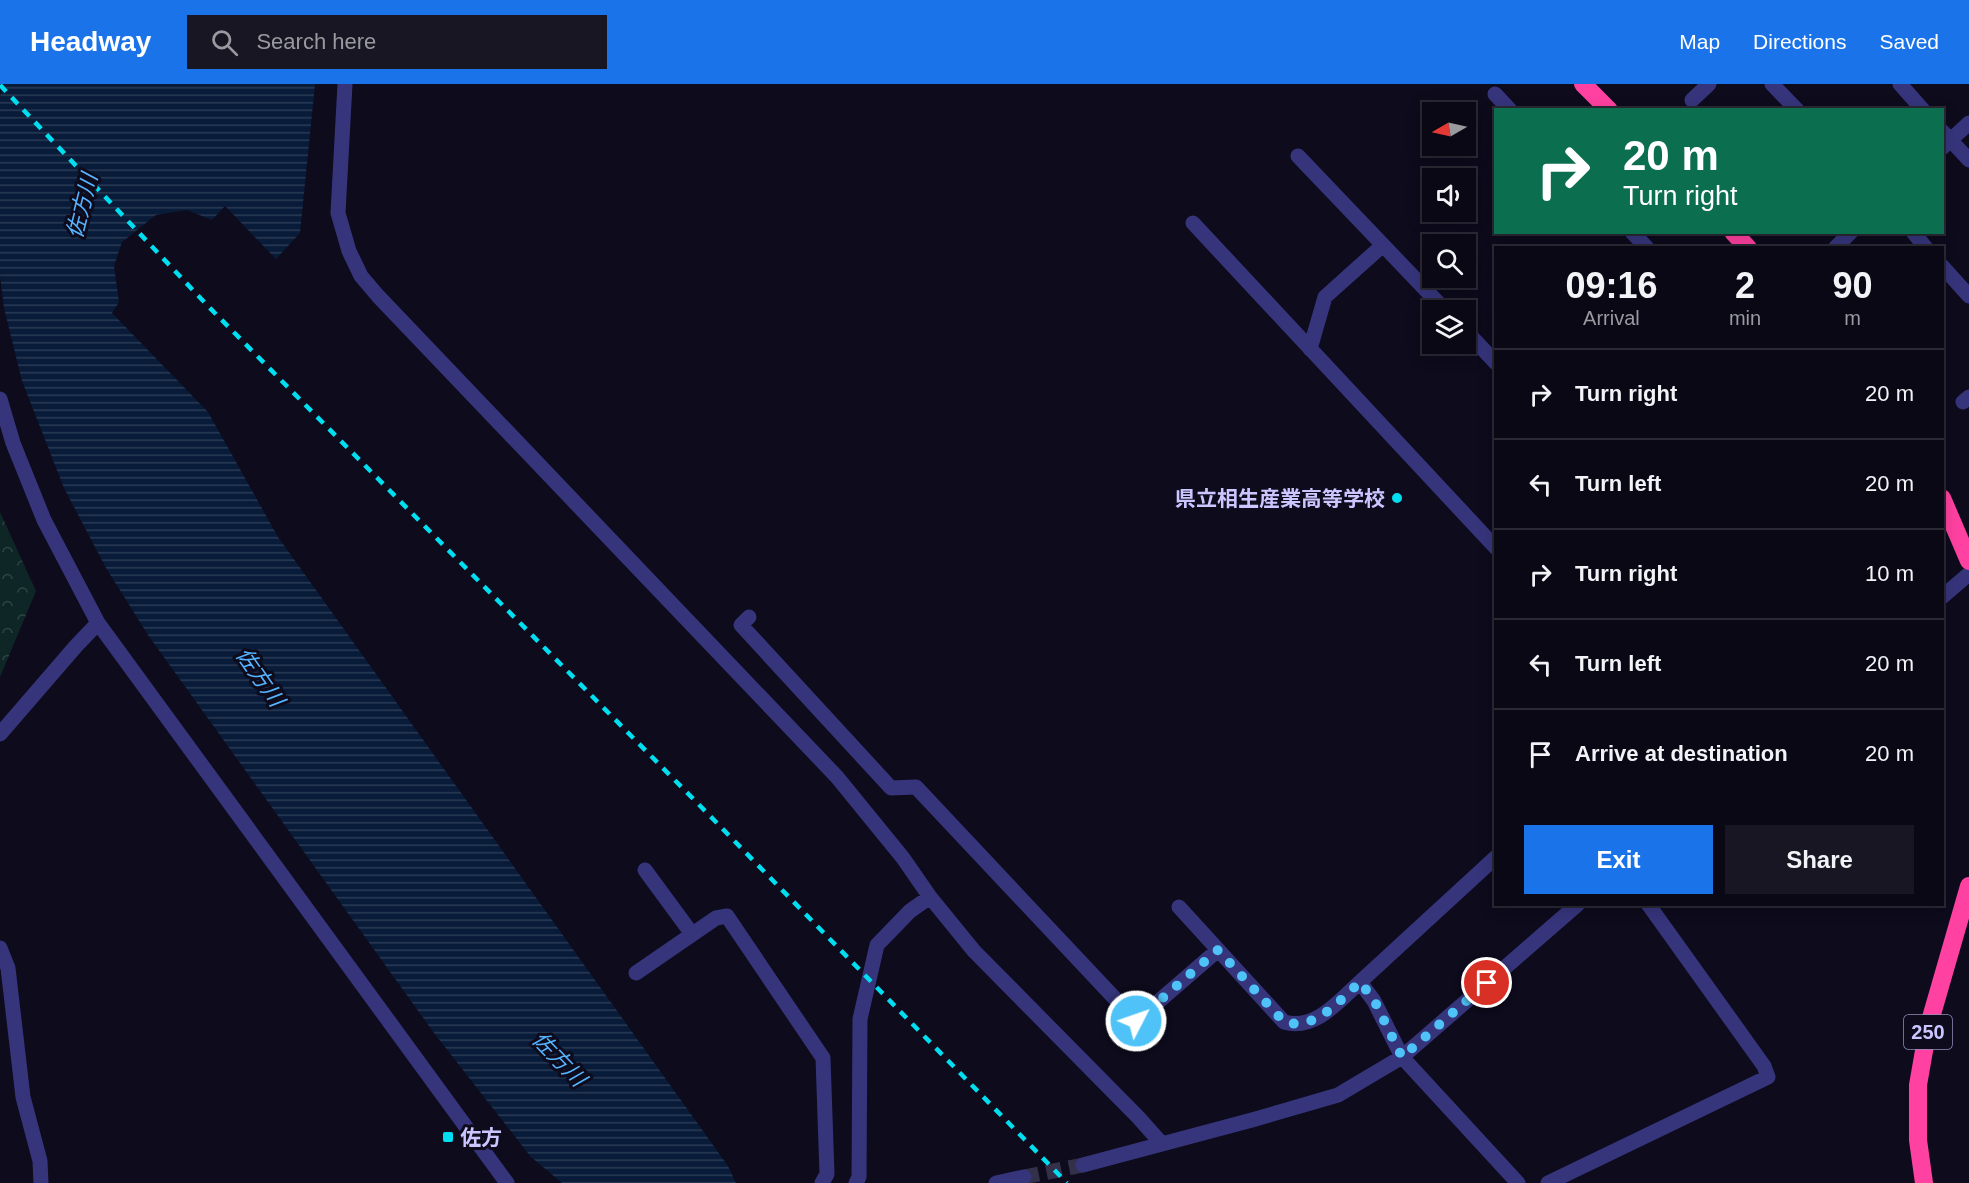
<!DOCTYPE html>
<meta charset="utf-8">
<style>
:root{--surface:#0a0815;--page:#181622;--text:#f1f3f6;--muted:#999aa0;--line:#2a2934;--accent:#1a73e8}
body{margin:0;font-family:Helvetica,"Noto Sans JP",sans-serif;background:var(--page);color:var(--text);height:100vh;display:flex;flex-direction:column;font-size:22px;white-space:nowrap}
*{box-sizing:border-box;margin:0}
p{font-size:20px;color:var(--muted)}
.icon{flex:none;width:33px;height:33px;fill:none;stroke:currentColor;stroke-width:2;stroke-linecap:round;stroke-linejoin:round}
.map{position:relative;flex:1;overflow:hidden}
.side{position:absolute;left:1494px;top:162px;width:450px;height:660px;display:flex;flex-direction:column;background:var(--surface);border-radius:0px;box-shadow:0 3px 15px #0003,0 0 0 2px var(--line)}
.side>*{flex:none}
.hud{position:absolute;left:1494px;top:24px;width:450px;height:126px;border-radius:0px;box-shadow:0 3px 15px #0003,0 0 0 2px var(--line);background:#0b6e4f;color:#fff;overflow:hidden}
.needle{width:39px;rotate:261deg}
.controls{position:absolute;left:1422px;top:18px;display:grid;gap:12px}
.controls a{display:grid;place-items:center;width:54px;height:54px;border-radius:0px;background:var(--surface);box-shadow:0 3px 15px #0003,0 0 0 2px var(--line);font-size:30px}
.pin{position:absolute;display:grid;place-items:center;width:51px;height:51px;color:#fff;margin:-26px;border:3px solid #fff;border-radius:50%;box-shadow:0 2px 6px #0007}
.me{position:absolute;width:66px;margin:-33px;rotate:49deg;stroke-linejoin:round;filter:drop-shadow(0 0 4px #0008)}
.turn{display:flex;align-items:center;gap:21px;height:126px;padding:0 30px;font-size:27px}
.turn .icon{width:78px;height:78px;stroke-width:2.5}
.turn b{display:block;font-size:42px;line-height:51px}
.eta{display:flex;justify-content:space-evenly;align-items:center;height:102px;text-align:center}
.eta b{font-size:36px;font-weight:700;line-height:42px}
.action{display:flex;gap:12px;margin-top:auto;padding:12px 30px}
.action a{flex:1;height:69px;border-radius:0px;background:var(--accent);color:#fff;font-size:24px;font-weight:700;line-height:69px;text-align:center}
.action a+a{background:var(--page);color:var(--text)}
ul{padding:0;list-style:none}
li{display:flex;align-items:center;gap:18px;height:90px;padding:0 30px;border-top:2px solid var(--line)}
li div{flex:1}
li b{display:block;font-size:22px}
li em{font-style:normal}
header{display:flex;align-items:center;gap:36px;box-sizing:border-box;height:84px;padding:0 30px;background:var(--accent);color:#fff}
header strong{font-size:28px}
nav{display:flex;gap:33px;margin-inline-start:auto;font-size:21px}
.search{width:420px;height:54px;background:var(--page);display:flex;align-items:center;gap:15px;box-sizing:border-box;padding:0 21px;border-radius:0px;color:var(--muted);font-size:22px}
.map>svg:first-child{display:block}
</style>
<header>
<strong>Headway</strong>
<div class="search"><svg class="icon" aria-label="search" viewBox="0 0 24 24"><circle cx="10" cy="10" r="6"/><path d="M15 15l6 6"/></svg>Search here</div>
<nav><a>Map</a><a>Directions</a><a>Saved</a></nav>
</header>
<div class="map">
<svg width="1969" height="1099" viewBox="0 0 1969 1099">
<defs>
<pattern id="forest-crowns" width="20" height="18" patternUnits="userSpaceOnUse" patternTransform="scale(1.5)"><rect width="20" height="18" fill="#0e2625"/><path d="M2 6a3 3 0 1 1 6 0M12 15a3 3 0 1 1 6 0" fill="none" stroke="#304446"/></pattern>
<pattern id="water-rules" width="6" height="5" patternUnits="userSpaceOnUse" patternTransform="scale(1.5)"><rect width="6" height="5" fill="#081b38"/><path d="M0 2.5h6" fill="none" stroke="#2b3b56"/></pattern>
</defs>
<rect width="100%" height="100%" fill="#0d0b1c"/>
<path fill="url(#forest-crowns)" d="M0,428l36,79 -36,86z"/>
<path fill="url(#water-rules)" d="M2,0h313l-15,149 -24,26 -51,-53 -13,14 -25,-10 -31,5 -34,27 -8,24 5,36 -7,11 96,99 70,125 450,629 8,17h-174l-31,-26 -97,-124 -286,-398 -42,-67 -42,-80 -42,-107 -18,-73 -4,-32v-178z"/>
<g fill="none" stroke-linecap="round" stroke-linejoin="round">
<path stroke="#333049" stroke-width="15" stroke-dasharray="15 8" stroke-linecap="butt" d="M1024,1093l59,-12"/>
<path stroke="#36357c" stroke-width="15" d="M345,0l-7,129 11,38 12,25 17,20 459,481 66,81 27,39 44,54 164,166 24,27
M1772,0l25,26
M1900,0l23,26
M1495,10l15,16
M1692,16l17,-16
M1942,47l27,29
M1942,64l27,-25
M1298,72l147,154
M1193,139l303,325
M1632,148l15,16
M1913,148l13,16
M1835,164l16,-16
M1942,182l27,30
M1466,247l30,32
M1310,265l15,-52 58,-52
M0,315l13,44 31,77 54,103 409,560
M1963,318l6,-5
M1942,513l27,-23
M749,533l-8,8 150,163 25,-1 220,234 82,-71
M0,650l76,-88 22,-23
M645,786l47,64
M1179,823l105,115c31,9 55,-21 76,-40l14,19 28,56 116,126
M0,864l8,20 15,129 17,64 1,22
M636,889l80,-55 11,-2 96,142 4,116 -5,9
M1360,898l136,-125
M1083,1081l169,-45 86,-25 64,-38 176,-153
M856,1099l3,-6 1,-158 17,-74 33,-34 20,-14
M996,1099l28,-6
M1548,1099l220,-106 -4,-11 -116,-162"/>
<path stroke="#ff41a1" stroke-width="18" d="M1583,0l26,26
M1733,148l15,16
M1942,414l27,63
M1924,1099l-6,-43v-55l10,-57 41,-142"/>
<path stroke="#00dff1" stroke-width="4.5" stroke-dasharray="9 8" stroke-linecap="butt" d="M0,1l206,219 508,516 353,363"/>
</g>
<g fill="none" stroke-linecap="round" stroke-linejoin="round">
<path stroke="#4fc3f7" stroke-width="10" stroke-dasharray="0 18" d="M1136,937l82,-71 66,72c31,9 55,-21 76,-40l14,18 28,57 85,-74"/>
</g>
<g fill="#00dff1" stroke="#0d0b1c" stroke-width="2">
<circle cx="1397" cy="414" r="6"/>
<rect x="442" y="1047" width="12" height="12" rx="3"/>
</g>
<g text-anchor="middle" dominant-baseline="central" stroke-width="6" stroke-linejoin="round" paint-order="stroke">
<rect fill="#0d0b1c" stroke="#928ebb" stroke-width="1.5" x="1904" y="931" width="48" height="34" rx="4.5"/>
<g font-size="20" font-weight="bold" fill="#cbc6ff">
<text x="1928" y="948">250</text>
</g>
<g font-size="21" font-weight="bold" fill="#cbc6ff" stroke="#0d0b1c" text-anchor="end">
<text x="1385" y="414">県立相生産業高等学校</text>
<text x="460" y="1053" text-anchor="start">佐方</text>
</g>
<g font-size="22" font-style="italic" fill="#54b4ff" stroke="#0d0b1c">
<text transform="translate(82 122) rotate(-76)">佐方川</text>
<text transform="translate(260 593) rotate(55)">佐方川</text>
<text transform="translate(559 975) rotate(46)">佐方川</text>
</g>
</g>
</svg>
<div class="controls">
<a><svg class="needle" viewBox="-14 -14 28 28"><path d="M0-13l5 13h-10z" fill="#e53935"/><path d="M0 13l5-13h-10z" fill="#999aa0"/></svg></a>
<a><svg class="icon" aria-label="sound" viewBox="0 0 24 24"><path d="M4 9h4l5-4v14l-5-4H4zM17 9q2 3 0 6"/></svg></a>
<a><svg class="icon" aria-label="search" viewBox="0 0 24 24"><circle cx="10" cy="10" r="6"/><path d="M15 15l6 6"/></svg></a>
<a><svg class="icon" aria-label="layers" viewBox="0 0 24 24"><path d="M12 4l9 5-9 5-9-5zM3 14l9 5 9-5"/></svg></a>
</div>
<div class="pin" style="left:1487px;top:899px;background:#d93025"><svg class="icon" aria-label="arrive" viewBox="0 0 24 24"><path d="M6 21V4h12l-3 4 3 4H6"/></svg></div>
<svg class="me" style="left:1136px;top:937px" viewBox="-20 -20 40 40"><circle r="17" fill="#4fc3f7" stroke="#fff" stroke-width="3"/><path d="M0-11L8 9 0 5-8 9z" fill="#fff"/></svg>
<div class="hud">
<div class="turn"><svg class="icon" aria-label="right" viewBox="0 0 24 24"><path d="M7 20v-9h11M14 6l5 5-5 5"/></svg><div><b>20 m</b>Turn right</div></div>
</div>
<section class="side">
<div class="eta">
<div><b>09:16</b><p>Arrival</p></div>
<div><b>2</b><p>min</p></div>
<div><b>90</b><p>m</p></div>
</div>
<ul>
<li><svg class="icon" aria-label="right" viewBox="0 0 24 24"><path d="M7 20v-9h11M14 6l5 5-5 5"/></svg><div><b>Turn right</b></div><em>20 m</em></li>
<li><svg class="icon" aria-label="left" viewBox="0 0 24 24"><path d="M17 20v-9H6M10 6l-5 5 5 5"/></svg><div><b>Turn left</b></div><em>20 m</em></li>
<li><svg class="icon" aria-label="right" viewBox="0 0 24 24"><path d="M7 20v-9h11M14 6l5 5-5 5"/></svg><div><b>Turn right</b></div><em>10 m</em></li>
<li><svg class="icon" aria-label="left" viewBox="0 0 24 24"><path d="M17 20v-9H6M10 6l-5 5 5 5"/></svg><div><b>Turn left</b></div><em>20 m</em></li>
<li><svg class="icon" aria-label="arrive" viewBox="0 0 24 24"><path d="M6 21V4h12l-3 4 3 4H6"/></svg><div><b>Arrive at destination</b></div><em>20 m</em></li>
</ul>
<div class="action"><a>Exit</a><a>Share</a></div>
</section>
</div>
